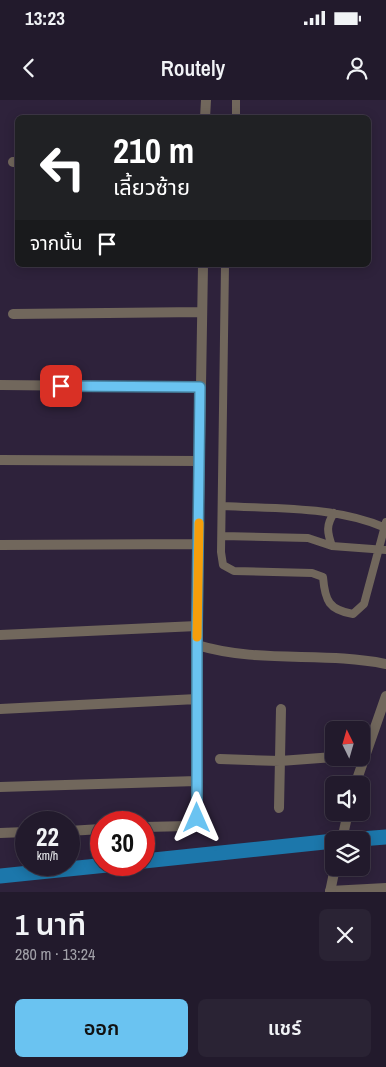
<!DOCTYPE html>
<html lang="th">
<meta charset="utf-8">
<style>
:root{--surface:#221a2c;--page:#2a2334;--text:#f1f3f6;--muted:#a2a1a9;--line:#3f3848;--accent:#6ac3f1}
body{margin:0;font-family:"Archivo Narrow","Noto Sans Thai",sans-serif;background:var(--page);color:var(--text);height:100vh;display:flex;flex-direction:column;font-size:19px;white-space:nowrap}
*{box-sizing:border-box;margin:0}
p{font-size:16px;color:var(--muted)}
.icon{flex:none;width:28px;height:28px;fill:none;stroke:currentColor;stroke-width:2;stroke-linecap:round;stroke-linejoin:round}
.map{position:relative;height:792px;overflow:hidden}
.details{display:flex;flex-direction:column;background:var(--surface);flex:1}
.details>*{flex:none}
.top-card{position:absolute;left:15px;top:15px;width:356px;height:152px;border-radius:8px;box-shadow:0 2px 12px #0003,0 0 0 1px var(--line);background:#202124;color:#fff;overflow:hidden}
.needle{width:32px;rotate:355deg}
.controls{position:absolute;left:325px;top:621px;display:grid;gap:10px}
.controls a{display:grid;place-items:center;width:45px;height:45px;border-radius:8px;background:var(--surface);box-shadow:0 2px 12px #0003,0 0 0 1px var(--line);font-size:25px}
.speed{position:absolute;left:15px;top:711px;display:flex;gap:10px;font-size:25px;font-weight:700;text-align:center}
.speed>*{display:grid;place-content:center;width:65px;height:65px;border-radius:50%;background:var(--surface);box-shadow:0 2px 12px #0003,0 0 0 1px var(--line);line-height:1}
.speed small{font-size:12px;font-weight:400}
.speed .limit{border:8px solid #d22;background:#fff;color:#111}
.pin{position:absolute;display:grid;place-items:center;width:42px;height:42px;color:#fff;margin:-21px;border-radius:10px;box-shadow:0 2px 8px #0006}
.me{position:absolute;width:55px;margin:-28px;rotate:0deg;stroke-linejoin:round;filter:drop-shadow(0 0 4px #0008)}
.turn{display:flex;align-items:center;gap:18px;height:105px;padding:0 15px;font-size:22px}
.turn .icon{width:65px;height:65px;stroke-width:2.5}
.turn b{display:block;font-size:35px;line-height:42px}
.then{display:flex;align-items:center;height:48px;padding:0 15px;background:#0003;gap:10px;font-size:19px}
.round{display:grid;place-items:center;flex:none;width:52px;height:52px;border-radius:8px;background:var(--page)}
.head{display:flex;align-items:center;justify-content:space-between;height:85px;padding:0 15px}
h1{font-size:30px;font-weight:600;line-height:38px}
.button{display:flex;gap:10px;margin-top:auto;padding:10px 15px}
.button a{flex:1;height:58px;border-radius:8px;background:var(--accent);color:#111;font-size:20px;font-weight:600;line-height:58px;text-align:center}
.button a+a{background:var(--page);color:var(--text)}
.status{display:flex;justify-content:space-between;align-items:center;height:35px;padding:0 25px;background:var(--surface);direction:ltr}
.status svg{height:14px;fill:currentColor}
header{display:flex;justify-content:space-between;align-items:center;height:65px;padding:0 15px;background:var(--surface);font-size:22px;font-weight:600}
.map>svg:first-child{display:block}
</style>
<div class="status"><b>13:23</b><svg viewBox="0 0 49 12"><path d="M0 12V9h3v3zM5 12V6h3v6zM10 12V3h3v9zM15 12V0h3v12zM26 1h20v11H26zM47 4h2v5h-2z"/></svg></div>
<header><svg class="icon" aria-label="back" viewBox="0 0 24 24"><path d="M15 5l-7 7 7 7"/></svg>Routely<svg class="icon" aria-label="person" viewBox="0 0 24 24"><circle cx="12" cy="8" r="4"/><path d="M4 21q1-7 8-7t8 7"/></svg></header>
<div class="map">
<svg width="386" height="792" viewBox="0 0 386 792">
<rect width="100%" height="100%" fill="#2e223b"/>
<g fill="none" stroke-linecap="round" stroke-linejoin="round">
<path stroke="#1c77ab" stroke-width="15" d="M348,740l38,-3
M144,761l190,-20
M0,776l107,-11"/>
<path stroke="#71675c" stroke-width="8" d="M236,0v18
M225,165l-4,287 2,13 11,6 78,2 11,4c2,24 6,33 30,37l11,-10 22,-82
M222,406c55,3 113,0 164,22
M222,436l86,2 24,8 54,4
M332,446c-5,-14 -6,-21 2,-33"/>
<path stroke="#71675c" stroke-width="10" d="M205,18l1,-18
M13,62h5
M13,214l189,-2
M1,285l199,2
M0,360l199,1
M0,445l198,-1
M0,535l197,-9
M197,545c63,19 126,6 189,19
M0,609l197,-10
M220,659l60,2 54,-4
M0,687l197,-6
M279,708l2,-99
M144,727l46,-1 6,-3 1,-5v-192l6,-361
M69,731l32,-2
M0,733l26,-1
M330,791l56,-3"/>
<path stroke="#71675c" stroke-width="10" d="M355,685l31,-89
M342,740l6,-28
M330,792l5,-24"/>
</g>
<g fill="none" stroke-linecap="round" stroke-linejoin="round">
<defs>
<path id="route" d="M61,286l139,1 -3,239v192"/>
</defs>
<use href="#route" stroke="#457f9d" stroke-width="12"/>
<use href="#route" stroke="#6ac3f1" stroke-width="9"/>
<path stroke="#f59e0b" stroke-width="9" d="M197,537l2,-114"/>
</g>
</svg>
<div class="controls">
<a><svg class="needle" viewBox="-14 -14 28 28"><path d="M0-13l5 13h-10z" fill="#e53935"/><path d="M0 13l5-13h-10z" fill="#a2a1a9"/></svg></a>
<a><svg class="icon" aria-label="sound" viewBox="0 0 24 24"><path d="M4 9h4l5-4v14l-5-4H4zM17 9q2 3 0 6"/></svg></a>
<a><svg class="icon" aria-label="layers" viewBox="0 0 24 24"><path d="M12 4l9 5-9 5-9-5zM3 14l9 5 9-5"/></svg></a>
</div>
<div class="speed"><div>22<small>km/h</small></div><div class="limit">30</div></div>
<div class="pin" style="left:61px;top:286px;background:#d93025"><svg class="icon" aria-label="arrive" viewBox="0 0 24 24"><path d="M6 21V4h12l-3 4 3 4H6"/></svg></div>
<svg class="me" style="left:197px;top:718px" viewBox="-20 -20 40 40"><path d="M0-17L14 15 0 8-14 15z" fill="#6ac3f1" stroke="#fff" stroke-width="4"/></svg>
<div class="top-card">
<div class="turn"><svg class="icon" aria-label="left" viewBox="0 0 24 24"><path d="M17 20v-9H6M10 6l-5 5 5 5"/></svg><div><b>210 m</b>เลี้ยวซ้าย</div></div>
<div class="then">จากนั้น<svg class="icon" aria-label="arrive" viewBox="0 0 24 24"><path d="M6 21V4h12l-3 4 3 4H6"/></svg></div>
</div>
</div>
<section class="details">
<div class="head"><div><h1>1 นาที</h1><p>280 m · 13:24</p></div><a class="round"><svg class="icon" aria-label="close" viewBox="0 0 24 24"><path d="M6 6l12 12M18 6L6 18"/></svg></a></div>
<div class="button"><a>ออก</a><a>แชร์</a></div>
</section>
